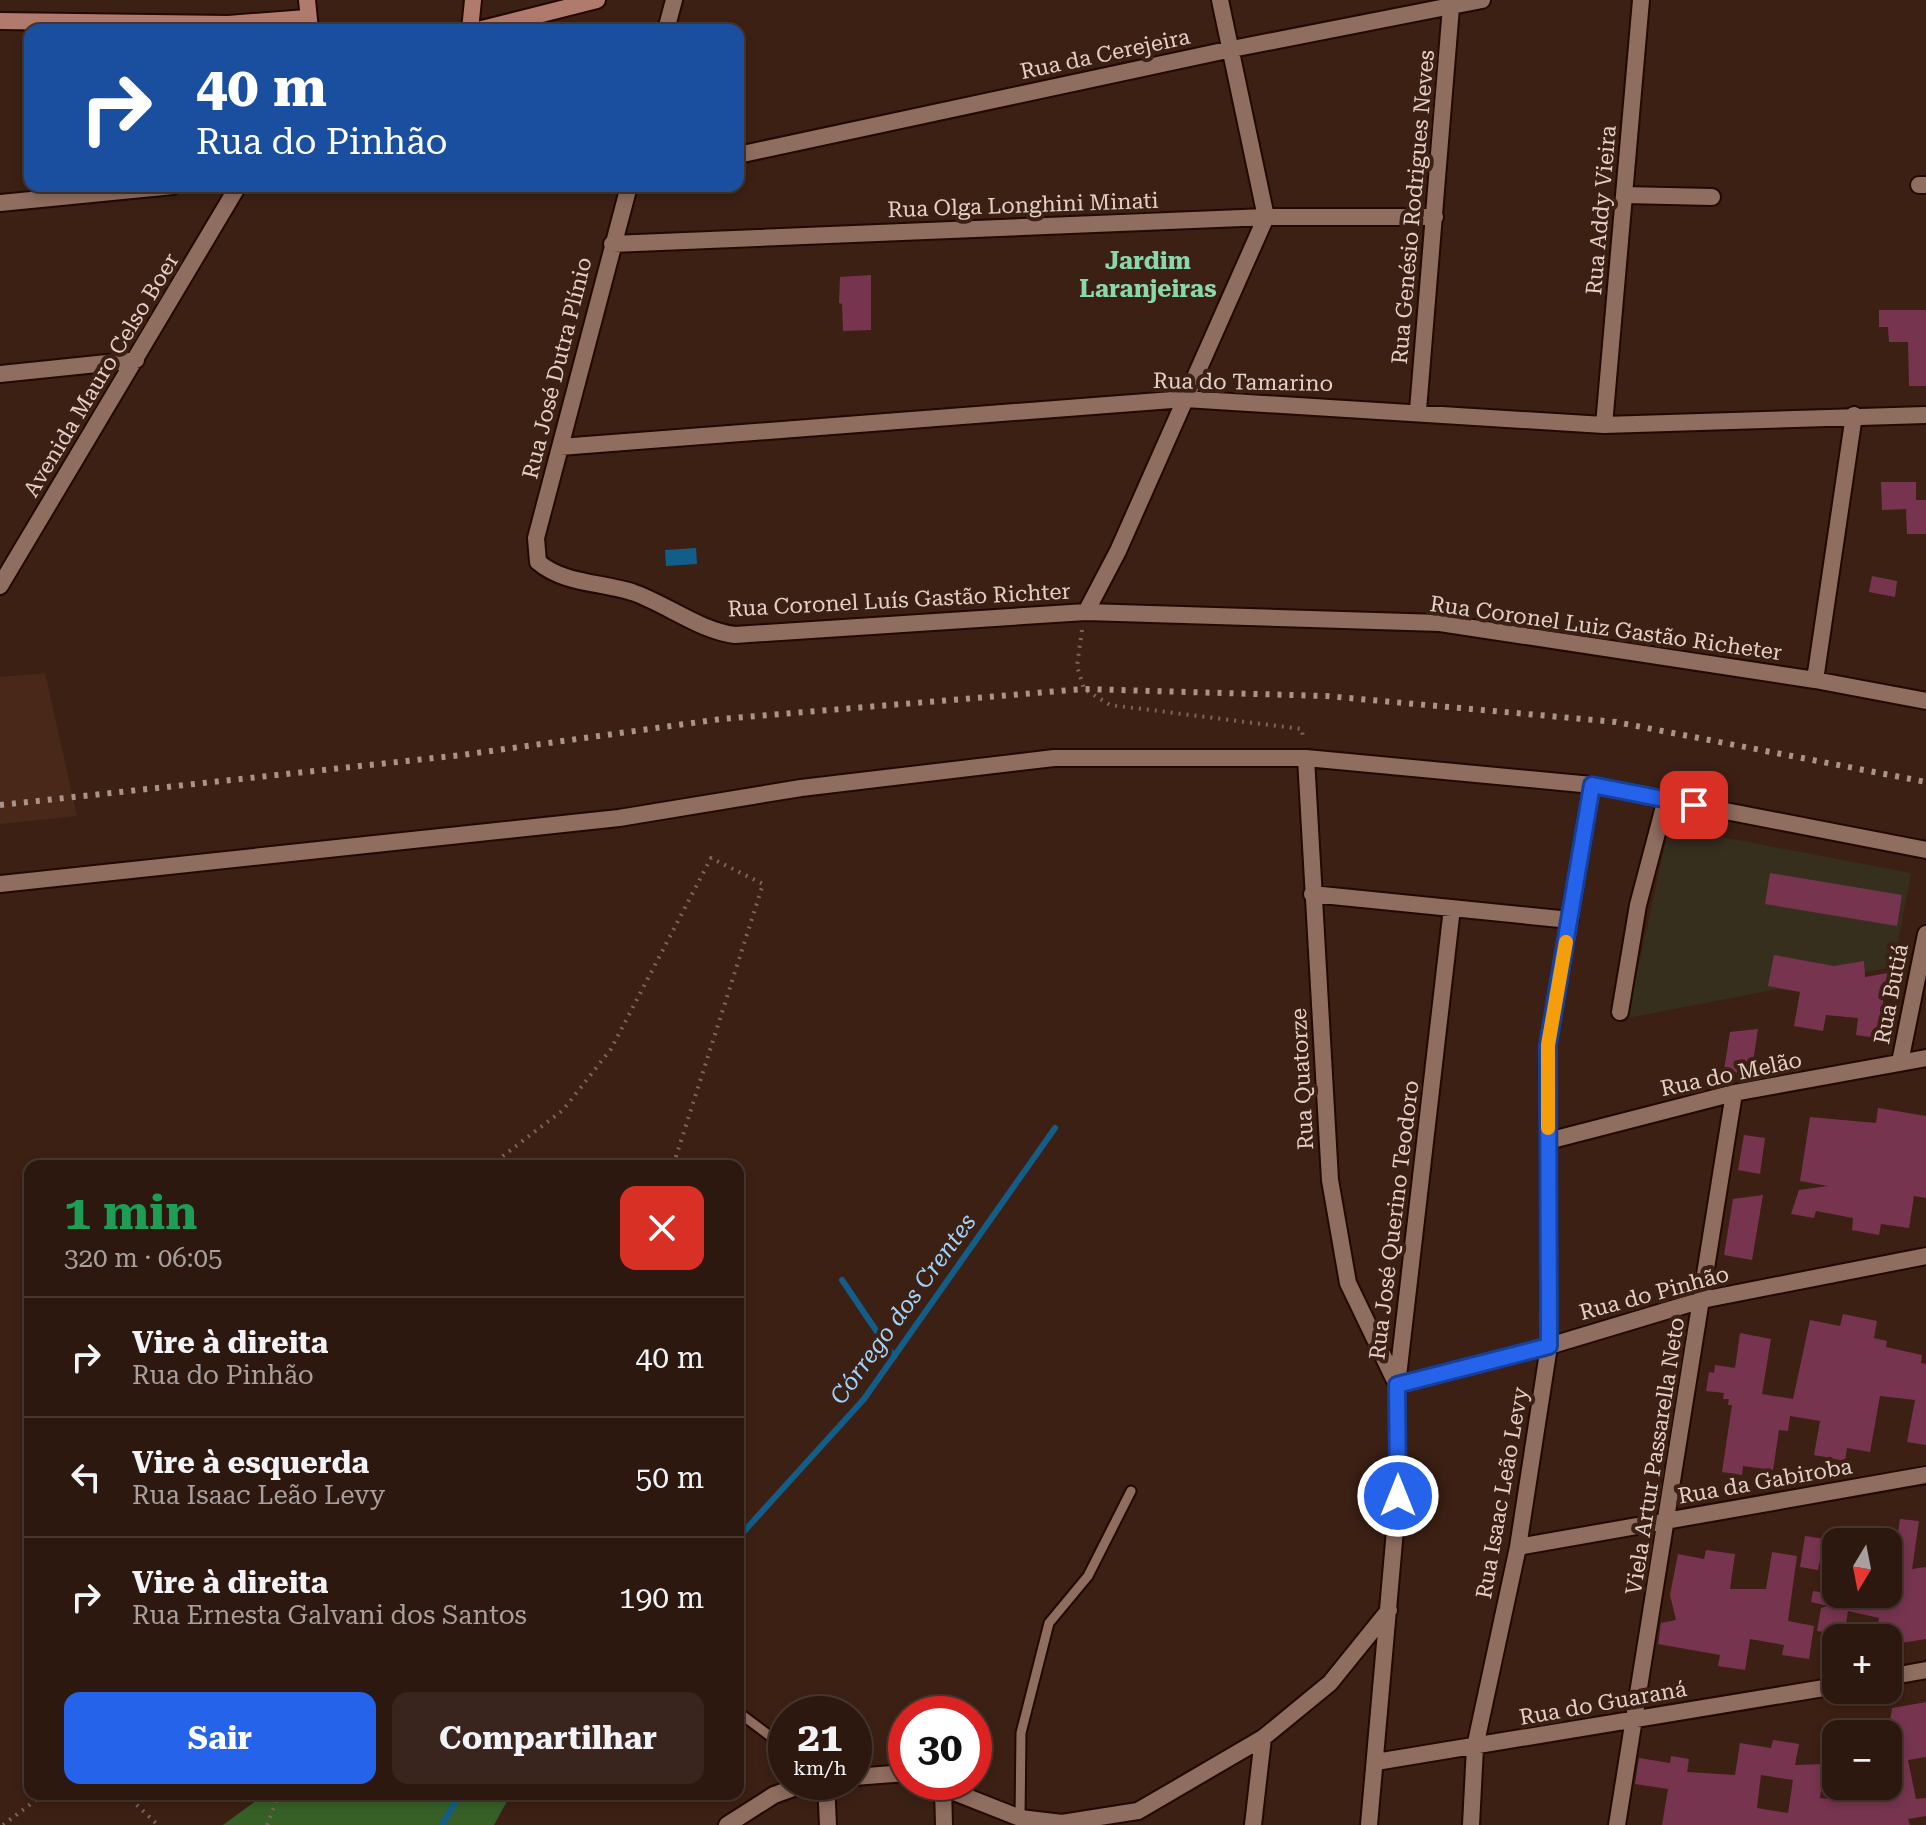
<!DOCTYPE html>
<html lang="pt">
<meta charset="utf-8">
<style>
:root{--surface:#2d180f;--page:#39251d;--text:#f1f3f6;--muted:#a7a09e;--line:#48372f;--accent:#2563eb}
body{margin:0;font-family:"Roboto Serif",serif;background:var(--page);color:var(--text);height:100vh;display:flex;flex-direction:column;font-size:30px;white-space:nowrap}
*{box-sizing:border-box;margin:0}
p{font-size:26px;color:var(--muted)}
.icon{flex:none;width:44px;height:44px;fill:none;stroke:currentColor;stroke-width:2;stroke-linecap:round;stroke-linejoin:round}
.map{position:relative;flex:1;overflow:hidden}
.side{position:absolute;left:24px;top:1160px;width:720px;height:640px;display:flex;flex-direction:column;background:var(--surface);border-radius:16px;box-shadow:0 4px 12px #0003,0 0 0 2px var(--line)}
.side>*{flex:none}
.top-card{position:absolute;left:24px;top:24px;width:720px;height:168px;border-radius:16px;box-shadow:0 4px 12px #0003,0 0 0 2px var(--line);background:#1a4fa0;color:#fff;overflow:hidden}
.needle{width:52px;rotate:190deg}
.tools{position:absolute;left:1822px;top:1528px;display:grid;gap:16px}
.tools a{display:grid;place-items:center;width:80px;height:80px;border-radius:16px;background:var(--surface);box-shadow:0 4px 12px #0003,0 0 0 2px var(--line);font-size:40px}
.speed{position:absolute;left:768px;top:1696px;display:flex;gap:16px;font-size:40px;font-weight:700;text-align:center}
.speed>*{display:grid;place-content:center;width:104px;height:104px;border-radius:50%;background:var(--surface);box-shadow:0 4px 12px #0003,0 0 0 2px var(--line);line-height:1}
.speed small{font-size:20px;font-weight:400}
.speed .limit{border:12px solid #d22;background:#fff;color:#111}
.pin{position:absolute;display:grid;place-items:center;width:68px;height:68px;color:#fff;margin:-34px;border-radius:16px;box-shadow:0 4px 12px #0006}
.me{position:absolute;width:88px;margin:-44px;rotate:0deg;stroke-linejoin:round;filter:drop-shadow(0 0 6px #0008)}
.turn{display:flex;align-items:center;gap:28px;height:168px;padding:0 40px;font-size:36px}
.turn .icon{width:104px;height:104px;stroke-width:2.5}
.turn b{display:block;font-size:56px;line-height:68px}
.round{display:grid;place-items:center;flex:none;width:84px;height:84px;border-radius:16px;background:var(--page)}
.summary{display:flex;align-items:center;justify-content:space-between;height:136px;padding:0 40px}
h1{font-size:48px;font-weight:700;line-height:60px;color:#1e9e55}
.primary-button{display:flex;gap:16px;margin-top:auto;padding:16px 40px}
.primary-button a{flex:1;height:92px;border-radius:16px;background:var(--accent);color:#fff;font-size:32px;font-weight:700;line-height:92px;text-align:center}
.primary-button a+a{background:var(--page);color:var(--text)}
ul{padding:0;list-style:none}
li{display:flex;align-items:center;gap:24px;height:120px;padding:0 40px;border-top:2px solid var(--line)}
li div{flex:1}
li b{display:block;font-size:30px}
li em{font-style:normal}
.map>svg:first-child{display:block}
</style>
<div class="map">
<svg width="1926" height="1825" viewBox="0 0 1926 1825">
<rect width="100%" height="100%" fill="#3c2014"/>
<path fill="#492719" d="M45,673l32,143 -77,8v-147z"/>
<path fill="#372f1e" d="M1669,827l242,46 -18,94 -266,51z"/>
<path fill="#376027" d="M265,1794h246l-17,31h-271z"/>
<path fill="#125e89" d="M696,548l1,16 -31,2 -1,-16z"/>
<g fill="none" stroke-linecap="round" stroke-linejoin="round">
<path stroke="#125e89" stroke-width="6" d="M842,1280l52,77
M738,1538l126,-139 191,-271
M442,1825l18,-31"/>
</g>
<path fill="#77344f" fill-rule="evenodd" d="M871,275v55l-28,1 -1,-27 -3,-1 1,-26z
M1879,310h47v76h-17l-1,-44h-19l-1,-15h-9z
M1881,482h35v18h10v34h-19l-1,-25 -24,1z
M1872,576l25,5 -2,16 -26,-5z
M1770,873l132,22 -5,31 -132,-22z
M1774,955l60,11 30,-5 1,16 23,-4 -6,36 6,1 -5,29 -27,-4 2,-17 -32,-3 -3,16 -29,-5 6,-34 -32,-6z
M1758,1029l-7,46 -27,-5 6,-38z
M1878,1108l48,8v82l-12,-2 -5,32 -28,-4 -2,11 -27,-5 1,-12 -37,-7 -2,7 -23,-4 8,-24 29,-4 -28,-5 10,-64 66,6z
M1744,1135l21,3 -5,36 -22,-4z
M1763,1195l-11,65 -28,-5 9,-56z
M1843,1314l34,7 -3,17 13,3 -1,6 36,8 -1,8 5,1v81l-19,-3 8,-42 -35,-4 -10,56 -23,-4 -2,13 -31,-6 6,-34 -30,-5 -2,15 -9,-1 -6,40 -30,-4 -1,9 -20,-3 10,-67h-4l1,-6h-6l1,-6 -18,-2 3,-19 5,1 1,-8 20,3 5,-35 31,6 -9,55 31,5 17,-79 30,6z
M1900,1519l19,2 -7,48 14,-2v72l-38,6v-7h-12l3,-20 -31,-7 -4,24 -27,-4 4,-23 7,-2 -17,-4 2,-11 42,6 33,-3v-44l7,1z
M1805,1536l27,4 -3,16 -8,-1 -3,15 -18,-3z
M1706,1550l29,4 -5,35h36l6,-37 25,4 -9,65 26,5 -5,33 -27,-4 2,-10 -34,-6 -5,31 -27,-4 2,-11 -62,-11 3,-21 15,-3 -6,-25 8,-41 26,5z
M1926,1702v55l-18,3 8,39 10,-1v18l-18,3 2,6h-248l6,-36 -33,-5 4,-26 31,5 1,-7 18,3 -2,13 48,3 5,-32 31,5 2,-8 26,4 -4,21 30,-1 -5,34 33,4 2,-13 33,1v-55l4,-27zM1761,1775l32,5 -5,33 -31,-5z"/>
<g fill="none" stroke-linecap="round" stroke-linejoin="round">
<defs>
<path id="lane" d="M738,1712l48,36
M1020,1818l1,-85 28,-110 39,-47 43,-85"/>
<path id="street" d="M666,30l8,-30
M738,155l494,-106 250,-49
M1919,185h7
M629,186l-93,352 2,24c26,22 62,20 94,30 35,12 66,38 103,43l351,-23 354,11 375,57 111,21
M1624,195l88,2
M0,203l173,-17
M612,244l654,-27h169
M0,374l136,-14
M1418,410l33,-403
M1604,425l37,-425
M560,447l625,-48 419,26 322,-10
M0,586l238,-400
M1086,612l32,-61 148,-334 -46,-217
M1815,680l39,-265
M1306,758l24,422 18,103 49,102 152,-39 153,-46 224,-44
M0,884l619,-66 182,-30 253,-30h252l286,27 334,65
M1312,894l258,26
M1620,1012l18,-107 28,-106
M1900,1062l26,-128
M1548,1141l186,-48 192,-35
M1518,1547l408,-72
M1888,1677l38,-7
M1376,1762l460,-76
M854,1777l52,-4
M826,1782l2,43
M929,1782l91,36 42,5 76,-12 125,-73 67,-55 59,-73
M943,1789l1,36
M727,1825l47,-30 36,-13
M1253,1825l10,-87
M1369,1825l29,-329 -1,-111 55,-477
M1471,1825l4,-78 43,-200 31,-201 -1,-301 44,-260
M1617,1825l117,-732"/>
<path id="secondary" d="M307,0l3,30
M0,21l228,3 79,-6
M470,30l3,-30
M478,30l119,-30"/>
</defs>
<use href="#lane" stroke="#220901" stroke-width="13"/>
<use href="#street" stroke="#220901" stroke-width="20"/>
<use href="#secondary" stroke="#220901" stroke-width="20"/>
<path stroke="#7d645a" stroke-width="4" stroke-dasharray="2 6" stroke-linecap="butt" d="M1082,630l-5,36 7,23 26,16 192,24 1,11
M490,1166l73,-56 48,-61 100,-191 52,26 -90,282
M125,1794l33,31
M3,1825l41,-31
M267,1825l12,-31"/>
<use href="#lane" stroke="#8f6d5f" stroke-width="9"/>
<use href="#street" stroke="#8f6d5f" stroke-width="16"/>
<use href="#secondary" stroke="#b07b6c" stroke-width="16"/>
<path stroke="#aa948a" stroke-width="6" stroke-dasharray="4 8" stroke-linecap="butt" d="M0,805l462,-50 259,-36 363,-30 242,7 290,26 310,60"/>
</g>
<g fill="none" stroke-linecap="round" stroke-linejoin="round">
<defs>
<path id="route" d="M1398,1496l-1,-111 152,-39 -1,-301 44,-260 102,20"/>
</defs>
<use href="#route" stroke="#184099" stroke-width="20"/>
<use href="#route" stroke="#2563eb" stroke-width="14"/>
<path stroke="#f59e0b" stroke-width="14" d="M1548,1128v-83l18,-103"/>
</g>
<g text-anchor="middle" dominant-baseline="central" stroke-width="8" stroke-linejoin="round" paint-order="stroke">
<g font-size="22" fill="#e3d0c8" stroke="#3c2014">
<text transform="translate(1105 54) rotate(-12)">Rua da Cerejeira</text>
<text transform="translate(1023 205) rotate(-2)">Rua Olga Longhini Minati</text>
<text transform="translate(1413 207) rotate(-85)">Rua Genésio Rodrigues Neves</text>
<text transform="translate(1601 210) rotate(-85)">Rua Addy Vieira</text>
<text transform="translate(557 368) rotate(-76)">Rua José Dutra Plínio</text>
<text transform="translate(101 375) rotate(-59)">Avenida Mauro Celso Boer</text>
<text transform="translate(1243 382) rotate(1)">Rua do Tamarino</text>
<text transform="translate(899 600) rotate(-3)">Rua Coronel Luís Gastão Richter</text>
<text transform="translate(1606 628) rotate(8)">Rua Coronel Luiz Gastão Richeter</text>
<text transform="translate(1891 994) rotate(-79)">Rua Butiá</text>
<text transform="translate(1731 1074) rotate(-12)">Rua do Melão</text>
<text transform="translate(1302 1079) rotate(-93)">Rua Quatorze</text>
<text transform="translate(1394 1220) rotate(-83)">Rua José Querino Teodoro</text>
<text transform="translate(1654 1293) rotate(-15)">Rua do Pinhão</text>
<text transform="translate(1655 1456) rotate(-81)">Viela Artur Passarella Neto</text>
<text transform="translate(1765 1481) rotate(-10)">Rua da Gabiroba</text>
<text transform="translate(1502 1493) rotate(-80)">Rua Isaac Leão Levy</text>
<text transform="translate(1603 1703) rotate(-10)">Rua do Guaraná</text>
</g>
<g font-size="24" font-weight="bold" fill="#89d8ad" stroke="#3c2014">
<text x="1148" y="261">Jardim<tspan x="1148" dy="28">Laranjeiras</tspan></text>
</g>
<g font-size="24" font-style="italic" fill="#9fd4fb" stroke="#3c2014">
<text transform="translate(903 1309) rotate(-54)">Córrego dos Crentes</text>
</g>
</g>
</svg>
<div class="tools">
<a><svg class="needle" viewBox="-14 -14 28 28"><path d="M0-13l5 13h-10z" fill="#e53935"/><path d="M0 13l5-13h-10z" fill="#a7a09e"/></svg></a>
<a>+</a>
<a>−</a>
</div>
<div class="speed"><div>21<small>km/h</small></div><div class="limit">30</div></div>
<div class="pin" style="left:1694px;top:805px;background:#d93025"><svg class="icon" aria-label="arrive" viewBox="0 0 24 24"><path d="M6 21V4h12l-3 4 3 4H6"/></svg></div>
<svg class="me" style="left:1398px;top:1496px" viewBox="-20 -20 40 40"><circle r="17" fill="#2563eb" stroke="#fff" stroke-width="3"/><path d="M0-11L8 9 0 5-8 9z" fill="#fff"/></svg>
<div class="top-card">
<div class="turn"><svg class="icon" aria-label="right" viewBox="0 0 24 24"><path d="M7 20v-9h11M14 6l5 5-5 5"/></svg><div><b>40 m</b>Rua do Pinhão</div></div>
</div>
<section class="side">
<div class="summary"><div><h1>1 min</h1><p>320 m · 06:05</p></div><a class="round" style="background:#d93025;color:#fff"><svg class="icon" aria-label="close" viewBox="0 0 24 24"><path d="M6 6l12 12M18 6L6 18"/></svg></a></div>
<ul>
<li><svg class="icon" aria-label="right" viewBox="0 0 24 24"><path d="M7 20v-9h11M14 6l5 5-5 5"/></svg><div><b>Vire à direita</b><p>Rua do Pinhão</p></div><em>40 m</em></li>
<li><svg class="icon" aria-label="left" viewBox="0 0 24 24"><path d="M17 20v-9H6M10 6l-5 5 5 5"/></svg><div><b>Vire à esquerda</b><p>Rua Isaac Leão Levy</p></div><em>50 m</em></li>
<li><svg class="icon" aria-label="right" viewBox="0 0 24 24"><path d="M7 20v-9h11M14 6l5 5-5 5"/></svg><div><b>Vire à direita</b><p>Rua Ernesta Galvani dos Santos</p></div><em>190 m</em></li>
</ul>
<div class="primary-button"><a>Sair</a><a>Compartilhar</a></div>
</section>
</div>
